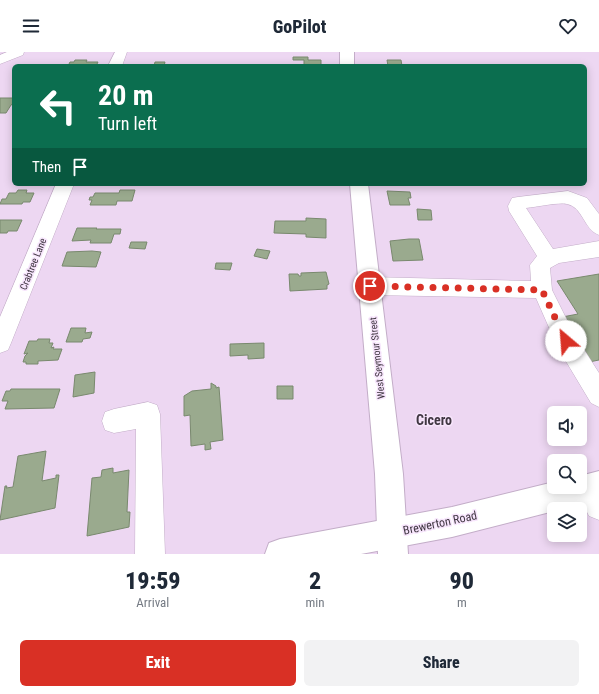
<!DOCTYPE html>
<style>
:root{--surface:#fff;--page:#f2f2f3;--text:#1f2937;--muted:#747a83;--accent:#d93025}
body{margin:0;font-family:"Roboto Condensed",sans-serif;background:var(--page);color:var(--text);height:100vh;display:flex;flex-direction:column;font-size:15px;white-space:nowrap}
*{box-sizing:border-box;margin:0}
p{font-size:13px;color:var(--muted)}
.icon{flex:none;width:22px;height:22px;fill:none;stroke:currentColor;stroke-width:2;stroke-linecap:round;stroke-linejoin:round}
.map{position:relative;height:502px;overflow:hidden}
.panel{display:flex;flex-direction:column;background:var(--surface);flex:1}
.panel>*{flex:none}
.guide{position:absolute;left:12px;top:12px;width:575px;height:122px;border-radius:6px;box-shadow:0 2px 10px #0003;background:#0b6e4f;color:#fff;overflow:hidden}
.tools{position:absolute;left:547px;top:354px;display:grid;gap:8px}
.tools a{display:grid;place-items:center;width:40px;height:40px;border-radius:6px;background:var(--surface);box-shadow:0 2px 10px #0003;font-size:20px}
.pin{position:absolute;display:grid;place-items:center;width:34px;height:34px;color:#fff;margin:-17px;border:2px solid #fff;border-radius:50%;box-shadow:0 1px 4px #0007}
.me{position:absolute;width:44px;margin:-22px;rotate:333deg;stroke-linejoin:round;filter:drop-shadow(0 0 3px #0008)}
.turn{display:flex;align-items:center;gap:14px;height:84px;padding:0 20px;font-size:18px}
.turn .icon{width:52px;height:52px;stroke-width:2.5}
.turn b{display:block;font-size:28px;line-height:34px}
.then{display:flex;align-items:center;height:38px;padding:0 20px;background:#0003;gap:8px;font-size:15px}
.eta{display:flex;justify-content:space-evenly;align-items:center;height:68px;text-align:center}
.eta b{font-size:24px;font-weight:800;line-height:28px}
.primary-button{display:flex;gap:8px;margin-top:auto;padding:8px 20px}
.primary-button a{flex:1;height:46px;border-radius:6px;background:var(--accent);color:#fff;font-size:16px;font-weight:800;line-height:46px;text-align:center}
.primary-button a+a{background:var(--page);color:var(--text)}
header{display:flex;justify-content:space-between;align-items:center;height:52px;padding:0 20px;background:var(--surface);font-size:18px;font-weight:800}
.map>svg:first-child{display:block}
</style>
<header><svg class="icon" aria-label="menu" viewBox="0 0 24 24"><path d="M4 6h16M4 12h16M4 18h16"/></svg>GoPilot<svg class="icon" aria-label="heart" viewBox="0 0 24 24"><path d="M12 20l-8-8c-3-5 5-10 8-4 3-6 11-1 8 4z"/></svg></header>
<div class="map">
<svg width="599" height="502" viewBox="0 0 599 502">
<rect width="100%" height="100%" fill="#edd7f2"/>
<path fill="#9aaa8e" stroke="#79896e" d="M293,5h15v3h13v6h-17v-6h-11z
M75,8h12l-1,2h12l-2,4h-28l2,-4h4z
M387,8h14l1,6h-14z
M155,10h10l-1,4h-10z
M0,46h14v5l-3,2 -5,8h-6z
M18,138h9l-1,3h8l-4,9h-7l-1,2h-22l2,-5h4l3,-6h7z
M120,138h15l-3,11h-15l-1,4h-26l2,-5h-3l1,-3h3l2,-4h24z
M387,139l23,1 1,6h-3l2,7h-20z
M417,157l14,1 1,10h-14z
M306,166l20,1v19l-20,-1v-3l-32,-1 1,-12h31z
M0,168h22l-5,11h-9l-1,2h-7z
M77,176h20l-1,1h25l-1,5h-6l-3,9h-21l1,-3 -19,1z
M409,187h10l4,21 -30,1 -3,-20z
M131,190h16l-2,7 -16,-1z
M257,197l13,2 -3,8 -13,-3z
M92,199l9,1 -5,15 -34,-1 5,-14z
M216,211h16l-2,7 -15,-1z
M326,220l3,12 -2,1v4l-37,2 -1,-17h9l1,2h2v-3z
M599,222v86l-15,3 -27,-45 21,-4 -21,-33z
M71,276h15l-1,5 7,-1 -2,6 -7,1 -1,3h-16z
M38,287h12l-1,4h4l-2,5 3,-1 -1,2h9l-4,11 -20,1v3h-12v-2h-3l2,-6 3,-3 -4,1 5,-13h8z
M264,291v15l-16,1v-4l-18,1v-12z
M95,320l-1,21 -21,4 2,-22z
M211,331l5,3v2l3,-1 4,53 -13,2 1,7 -6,1v-6l-14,2 -1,-31 -6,1v-20l8,-5 19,-2z
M277,334h16v13h-16z
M11,337h49l-6,19 -49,1 3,-8h-6l4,-10h4z
M46,399l-4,30 14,-3v-3h3l-4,33 -55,12 5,-34h2l-1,2 7,-1 5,-31z
M113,416v5l16,-3 -2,42h3l-1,15 -42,9 5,-58 9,-1 1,-7z"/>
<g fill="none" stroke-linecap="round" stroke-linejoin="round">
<defs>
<path id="minor" d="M7,0h17l-1,3 -23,9v-9z
M115,0h12l-5,14h-14z
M56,132h18l-63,159 -3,7 -8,3v-36z
M568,139l19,7 12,16v21c-15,-5 -16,-28 -32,-31 -8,-2 -31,3 -41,4l27,41 46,-8v16l-40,6 -9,5 2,22 22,44 25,39v34l-8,-4 -33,-55 -22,-50 -166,-3 -7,-3 -3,-6 3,-6 7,-3 161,4 -1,-16 7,-9 -28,-45 -1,-5 4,-8 6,-1z
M148,350l9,3 3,9 5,140h-30l1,-125 -22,4 -9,-3 -3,-9 3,-9 9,-3z
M589,422l10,5v41l-10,-4 -14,-28 5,-1v-9z"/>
<path id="major" d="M599,419v28l-39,10h-6v2l-102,26 -91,17h-96l4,-11 11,-4 172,-32 102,-25v5h26v-11z"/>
<path id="highway" d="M340,0h14v14h-14z
M350,132h18l35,290 5,80h-30l-3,-80z"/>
</defs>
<use href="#minor" stroke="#c3adc8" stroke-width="1"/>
<use href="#major" stroke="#c3adc8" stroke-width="2"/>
<use href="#highway" stroke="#c3adc8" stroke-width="2"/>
<use href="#minor" fill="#fff" fill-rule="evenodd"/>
<use href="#major" fill="#fff" fill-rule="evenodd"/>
<use href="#highway" fill="#fff" fill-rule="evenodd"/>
</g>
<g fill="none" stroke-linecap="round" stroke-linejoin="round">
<path stroke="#d93025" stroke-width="7" stroke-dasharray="0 12.6" d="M370,234l172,4 24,51"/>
</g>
<g text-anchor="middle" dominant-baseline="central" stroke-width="3" stroke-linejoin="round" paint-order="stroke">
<g font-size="10" fill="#403742" stroke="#f7e5fc">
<text transform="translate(33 212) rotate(-68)">Crabtree Lane</text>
<text transform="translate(377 306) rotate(-96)">West Seymour Street</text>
</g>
<g font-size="12" fill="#403742" stroke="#f7e5fc">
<text transform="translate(440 471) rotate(-12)">Brewerton Road</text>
</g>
<g font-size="14" font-weight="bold" fill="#403742" stroke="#f7e5fc">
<text x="434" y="368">Cicero</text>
</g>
</g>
</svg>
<div class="tools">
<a><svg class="icon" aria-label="sound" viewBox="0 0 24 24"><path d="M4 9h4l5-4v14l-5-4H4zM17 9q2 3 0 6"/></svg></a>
<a><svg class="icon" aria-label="search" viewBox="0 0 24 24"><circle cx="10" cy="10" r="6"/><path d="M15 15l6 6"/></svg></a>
<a><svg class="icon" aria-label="layers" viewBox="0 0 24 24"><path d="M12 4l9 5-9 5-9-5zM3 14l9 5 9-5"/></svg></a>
</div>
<div class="pin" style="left:370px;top:234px;background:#d93025"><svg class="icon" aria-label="arrive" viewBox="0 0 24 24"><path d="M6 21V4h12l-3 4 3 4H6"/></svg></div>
<svg class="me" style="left:566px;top:289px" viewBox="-20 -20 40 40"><circle r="19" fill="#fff"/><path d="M0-13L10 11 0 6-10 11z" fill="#d93025"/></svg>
<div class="guide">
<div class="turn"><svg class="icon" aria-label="left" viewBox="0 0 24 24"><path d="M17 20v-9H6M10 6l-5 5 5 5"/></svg><div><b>20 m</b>Turn left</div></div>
<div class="then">Then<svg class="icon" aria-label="arrive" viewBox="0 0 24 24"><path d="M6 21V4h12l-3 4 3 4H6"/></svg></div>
</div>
</div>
<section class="panel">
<div class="eta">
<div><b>19:59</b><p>Arrival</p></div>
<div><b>2</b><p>min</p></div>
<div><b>90</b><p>m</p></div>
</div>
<div class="primary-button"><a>Exit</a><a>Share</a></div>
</section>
